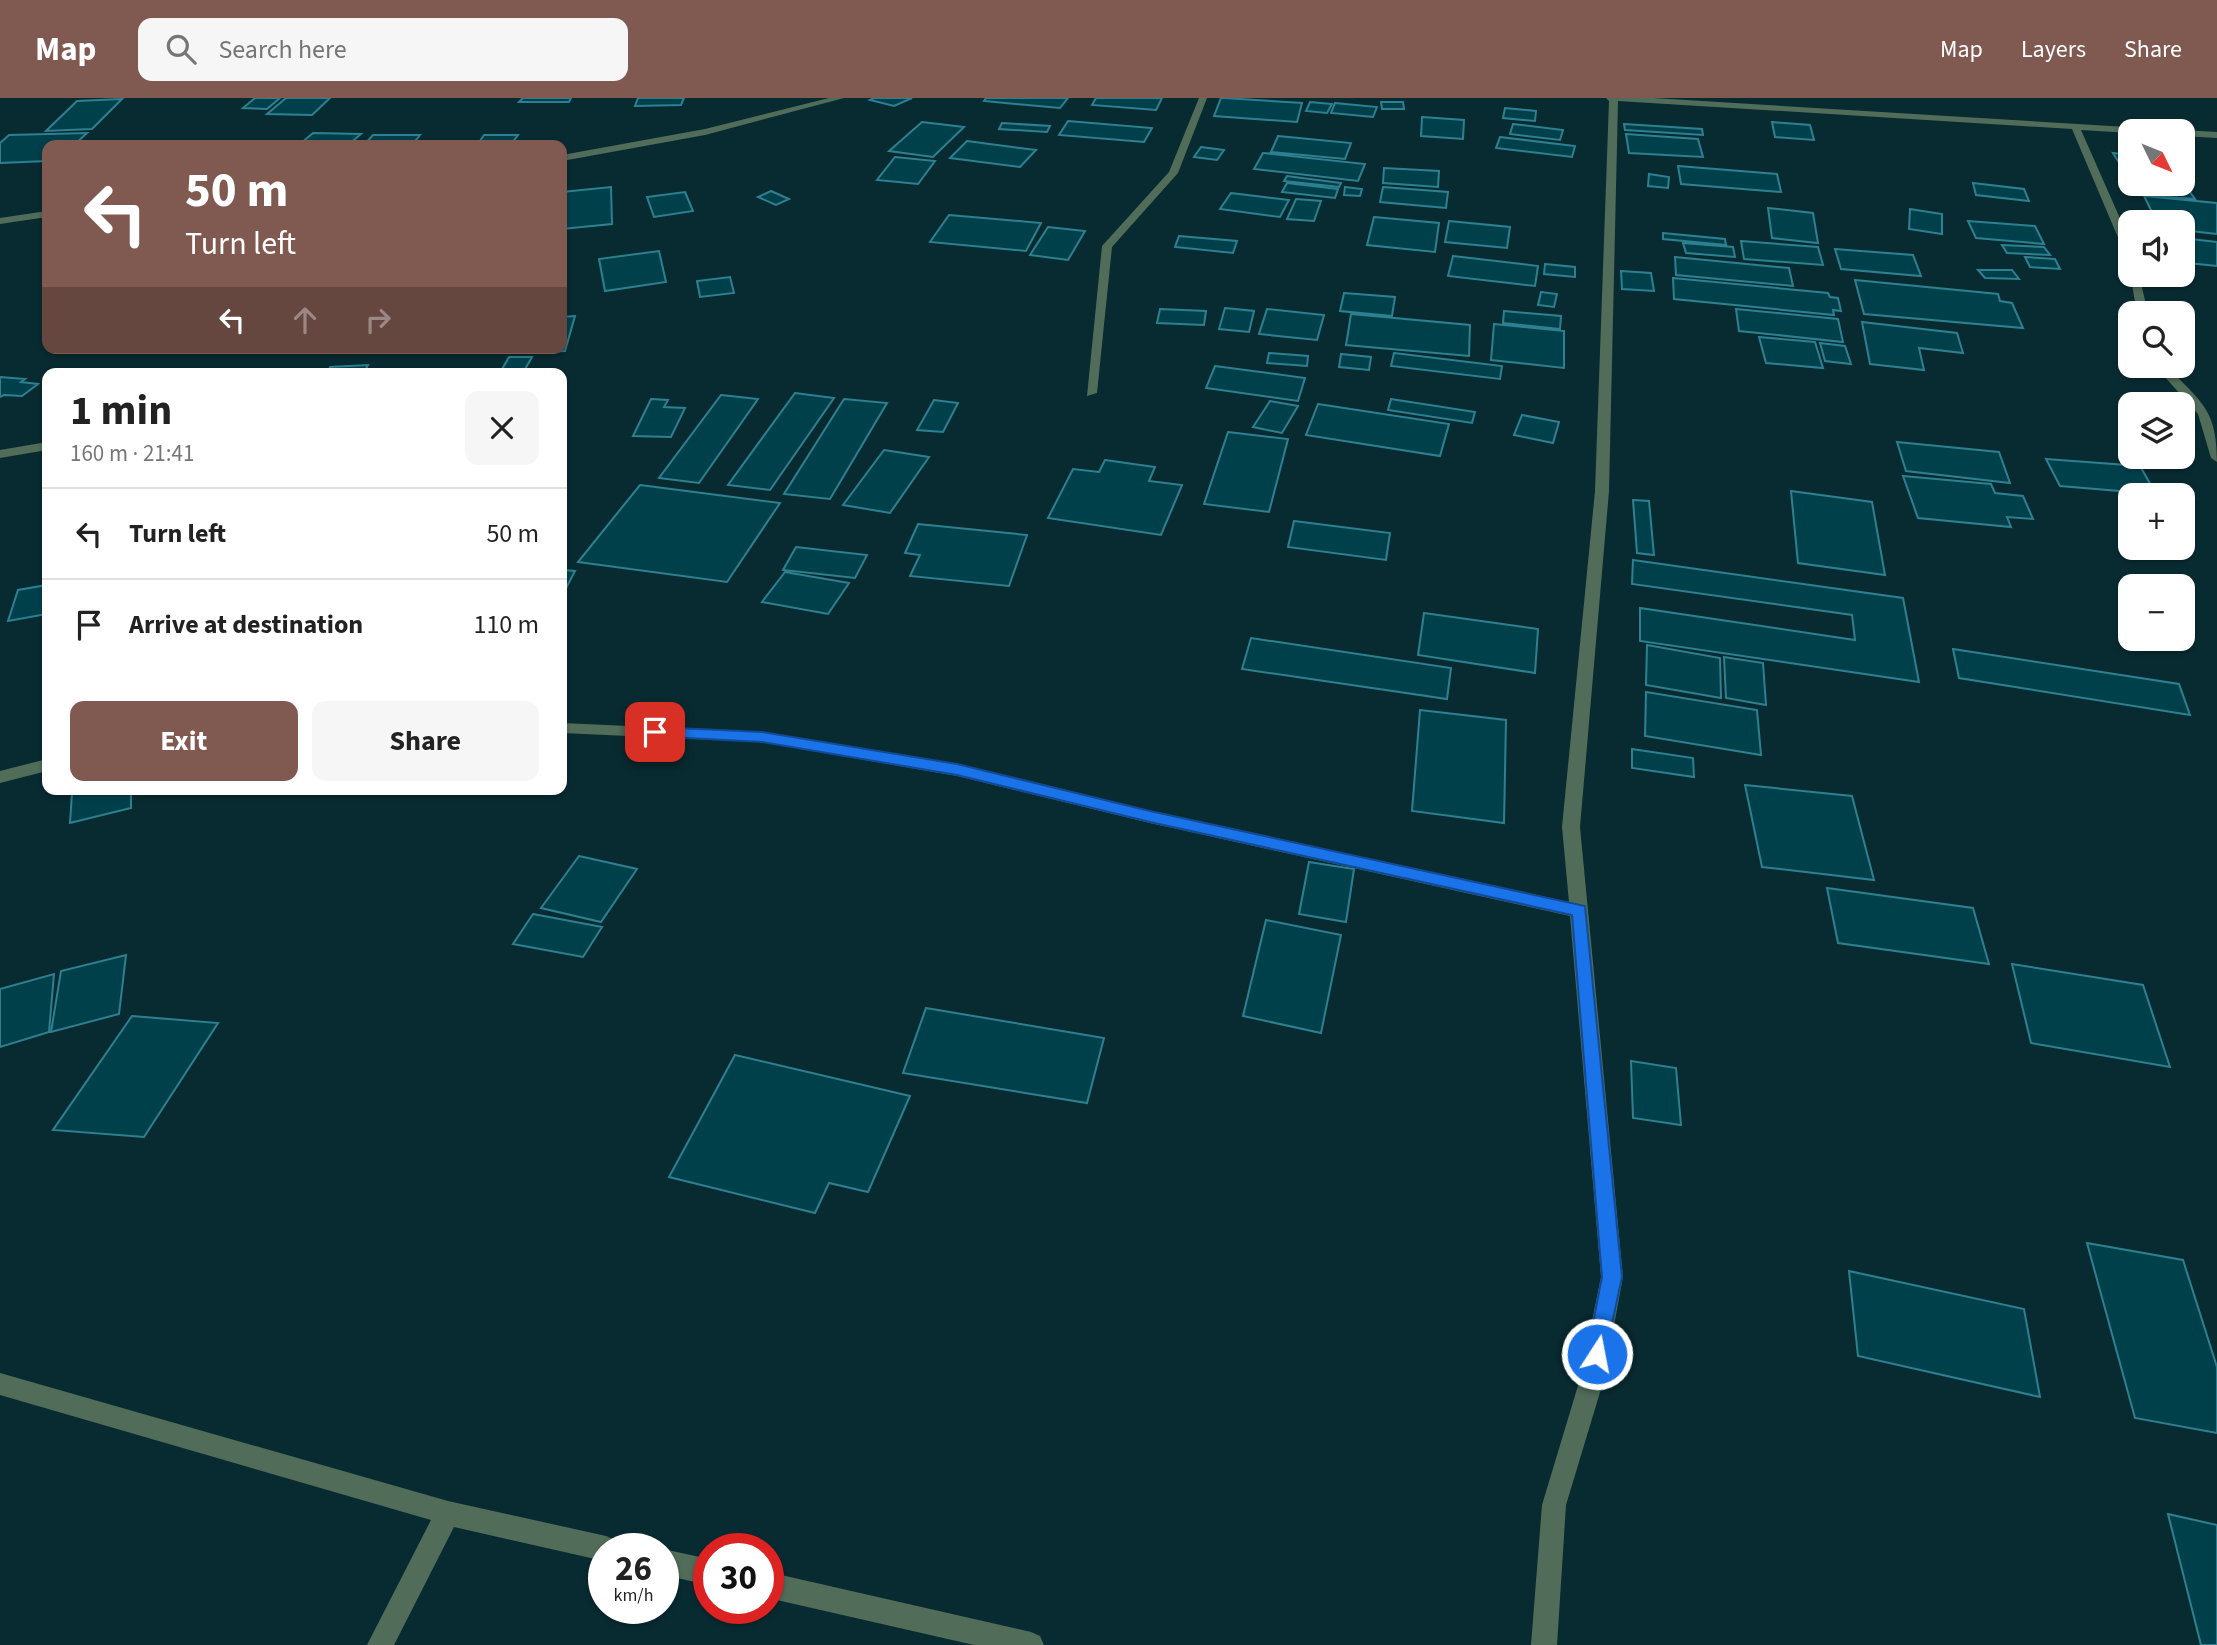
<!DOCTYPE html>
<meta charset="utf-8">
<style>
:root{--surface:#fff;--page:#f6f6f6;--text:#222;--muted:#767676;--line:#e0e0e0;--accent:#805951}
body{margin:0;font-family:"Source Sans 3",sans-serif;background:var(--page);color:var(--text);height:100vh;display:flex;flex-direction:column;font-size:26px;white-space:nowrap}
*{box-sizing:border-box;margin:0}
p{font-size:23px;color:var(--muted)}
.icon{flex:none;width:38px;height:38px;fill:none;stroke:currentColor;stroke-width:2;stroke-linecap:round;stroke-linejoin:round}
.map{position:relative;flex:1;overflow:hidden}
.details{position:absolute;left:42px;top:270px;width:525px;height:427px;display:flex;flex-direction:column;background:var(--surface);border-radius:14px;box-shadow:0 2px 5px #0004}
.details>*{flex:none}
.hud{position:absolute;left:42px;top:42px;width:525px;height:214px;border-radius:14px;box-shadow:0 2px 5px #0004;background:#805951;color:#fff;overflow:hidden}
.needle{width:46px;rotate:133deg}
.controls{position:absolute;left:2118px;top:21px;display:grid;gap:14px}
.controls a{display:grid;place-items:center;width:77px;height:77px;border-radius:14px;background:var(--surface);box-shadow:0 2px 5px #0004;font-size:35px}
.speed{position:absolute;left:588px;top:1435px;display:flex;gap:14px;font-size:35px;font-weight:700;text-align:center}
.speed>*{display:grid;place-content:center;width:91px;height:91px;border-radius:50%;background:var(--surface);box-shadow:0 2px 5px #0004;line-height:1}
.speed small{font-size:18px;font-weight:400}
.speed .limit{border:10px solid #d22;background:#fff;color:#111}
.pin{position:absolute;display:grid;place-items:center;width:60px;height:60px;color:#fff;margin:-30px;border-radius:14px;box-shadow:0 4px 10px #0006}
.me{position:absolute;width:77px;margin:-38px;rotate:11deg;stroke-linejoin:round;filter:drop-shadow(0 0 5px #0008)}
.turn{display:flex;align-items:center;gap:24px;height:147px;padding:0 28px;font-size:32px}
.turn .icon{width:91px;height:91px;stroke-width:2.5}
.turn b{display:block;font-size:49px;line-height:60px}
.lanes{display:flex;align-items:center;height:66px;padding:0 28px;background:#0003;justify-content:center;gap:35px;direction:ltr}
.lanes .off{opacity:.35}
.round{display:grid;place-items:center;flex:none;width:74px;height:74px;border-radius:14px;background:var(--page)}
.head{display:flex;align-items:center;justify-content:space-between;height:119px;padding:0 28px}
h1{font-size:42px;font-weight:700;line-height:52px}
.action{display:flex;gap:14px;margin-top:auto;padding:14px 28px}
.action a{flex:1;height:80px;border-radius:14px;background:var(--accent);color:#fff;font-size:28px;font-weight:700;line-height:80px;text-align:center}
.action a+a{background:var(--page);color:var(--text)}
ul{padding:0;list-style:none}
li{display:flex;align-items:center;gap:21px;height:91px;padding:0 28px;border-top:2px solid var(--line)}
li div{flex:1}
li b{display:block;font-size:26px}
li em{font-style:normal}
header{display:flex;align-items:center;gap:42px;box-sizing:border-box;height:98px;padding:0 35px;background:var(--accent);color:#fff}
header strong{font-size:33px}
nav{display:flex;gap:38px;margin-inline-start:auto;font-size:24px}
.search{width:490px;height:63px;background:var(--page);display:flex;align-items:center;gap:18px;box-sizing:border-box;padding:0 24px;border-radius:14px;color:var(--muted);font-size:26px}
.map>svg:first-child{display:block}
</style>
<header>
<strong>Map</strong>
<div class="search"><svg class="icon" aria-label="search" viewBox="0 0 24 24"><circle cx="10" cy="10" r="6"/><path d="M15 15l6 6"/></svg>Search here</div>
<nav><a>Map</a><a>Layers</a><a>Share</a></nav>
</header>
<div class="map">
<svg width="2217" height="1547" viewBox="0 0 2217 1547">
<rect width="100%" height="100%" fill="#082b31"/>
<path fill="#00404b" stroke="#2e8090" stroke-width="2" d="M255,0h25l-13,11 -24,-1z
M286,0h44l-18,17 -45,-1z
M523,0h48l-2,4h-50z
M638,0h46l-3,7 -46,1z
M874,0h38l-18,8 -24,-6z
M986,0h82l-8,10 -76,-7z
M1096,0h66l-6,12 -64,-5z
M1221,0h3l78,5 -5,19 -83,-6z
M122,1l-30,30 -46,2 31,-30z
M1310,4l22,2 -5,9 -21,-2z
M1381,4h22l1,7h-22z
M1335,5l42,4 -4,10 -42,-4z
M1505,10l31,3 -1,10 -32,-3z
M1422,19l42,3 -1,19 -42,-3z
M1068,23l84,7 -8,14 -85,-7z
M922,24l42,5 -31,30 -44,-6z
M1772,24l38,3 4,15 -39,-3z
M1002,25l48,3 -3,6 -48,-3z
M1513,26l50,6 -3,10 -50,-6z
M1624,26l78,5 1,6 -78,-5z
M87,35l-13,12h-27v16l-47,2v-20l9,-8z
M313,35l48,1 -13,11h-49z
M1626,36l72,5 5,18 -74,-4z
M373,37h47l-8,10h-48z
M484,37h34l-6,8 -34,1z
M1278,38l73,7 -6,16 -74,-7z
M1500,39l75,9 -3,11 -76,-9z
M967,43l69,9 -16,17 -70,-9z
M1201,49l23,3 -7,10 -23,-3z
M1263,55h1l101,11 -7,17 -104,-12z
M2113,55l17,2v25z
M895,59l40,4 -17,23 -41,-4z
M1678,68l99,8 4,18 -100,-8z
M1384,70l55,3 -1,16 -55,-4z
M1649,76l20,3 -1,11 -20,-2z
M1287,78l54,7 -2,4 -55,-6z
M2182,83l13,18 -55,-4 -8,-11h50z
M1287,85l51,6 -3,9 -53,-6z
M1973,85l51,6 5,12 -53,-6z
M611,89l1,37 -50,5v-37z
M1345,89l17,2 -2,7 -16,-1z
M1383,89l65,5 -2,16 -66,-6z
M771,93l18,8 -13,6 -18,-8z
M685,94l8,19 -39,6 -7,-20z
M1231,95l58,7 -9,17 -60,-8z
M2144,98l73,7v31l-35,-4v-4l12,1 -4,-9 -13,-1 3,5h-23z
M1296,101l25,2 -7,20 -27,-2z
M1768,110l45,5 5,30 -46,-5z
M1910,111l32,5v20l-33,-5z
M949,117l92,8 -15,28 -96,-9z
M1374,119l65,6 -4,29 -68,-7z
M1449,123l61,6 -3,21 -62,-6z
M1968,123l67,5 9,18 -68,-6z
M1048,129l37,4 -17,29 -38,-5z
M1663,135l62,6 1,6 -63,-6z
M1179,138l58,5 -4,12 -58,-6z
M2182,140l35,4v24l-29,-3 -6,-11z
M1741,143l77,6 5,18 -79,-6z
M1683,145l50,4 2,10 -49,-4z
M2002,147l42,2 6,8 -43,-2z
M1835,151l78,6 8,21 -80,-7z
M659,153l7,31 -61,9 -6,-32z
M1453,158l85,10 -3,20 -87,-10z
M1675,159l114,11 4,18 -117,-11z
M2025,159l30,2 5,10 -30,-2z
M1545,166l30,3v10l-31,-3z
M1978,172h34l7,9 -34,-1z
M1621,173l30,2 3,18 -32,-2z
M730,179l4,16 -34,4 -3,-16z
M1673,180l155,15 2,4 8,1 3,13 -8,-1 1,5 -160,-16z
M1855,182l143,14 2,7 12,2 11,25 -159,-14z
M1541,194l16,2 -3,13 -16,-2z
M1344,195l51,4 -3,19 -52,-5z
M1225,210l29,3 -5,21 -30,-3z
M1160,211l46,2 -2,14 -47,-2z
M1267,211l57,6 -7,25 -58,-6z
M1736,211l102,10 5,23 -104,-11z
M1504,213l57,5 -1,13 -57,-6z
M1351,216l119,11 -1,31 -123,-11z
M575,218l-10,35 -58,2 2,-5h53v-31z
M1862,224l95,11 6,20 -44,-5 5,22 -54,-6z
M1494,226l70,7v37l-73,-8z
M1759,239l56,5 8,26 -57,-5z
M1820,245l25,3 6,18 -26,-3z
M1269,255l39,3 -1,10 -40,-3z
M1394,255l108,13 -2,13 -109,-13z
M1341,256l30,3 -2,13 -30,-3z
M509,259h23l-8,14h-23z
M368,267l-4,8h-36l2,-6z
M1215,268l90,12 -7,23 -92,-13z
M0,279l25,2 -4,3 17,2 -16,12 -18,-1 -4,2z
M795,295l39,5 -64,92 -42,-5z
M721,297l37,4 -59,84 -40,-5z
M651,301l17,1 -4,7 21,1 -14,29 -38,-1z
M844,301l43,4 -57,96 -46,-5z
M1391,301l84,13 -3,11 -84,-13z
M934,302l24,3 -15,29 -26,-2z
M1270,303l28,5 -16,27 -29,-6z
M1318,306l131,20 -9,32 -134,-21z
M1522,317l37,7 -6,21 -39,-8z
M1228,334l60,7 -19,73 -65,-8z
M1897,344l102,10 11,31 -104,-12z
M884,352l45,7 -39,56 -47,-8z
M2046,361l94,7 16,28 -96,-8z
M1105,362l50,7 -6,14 33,4 -21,50 -113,-17 25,-49 26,3z
M1903,378l88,8 4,9 28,3 10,23 -26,-2 4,10 -93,-9z
M640,387l140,18 -53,79 -149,-20z
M1791,393l81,11 13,73 -87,-12z
M1633,402l16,1 5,54 -17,-2z
M1294,423l96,12 -4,27 -98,-13z
M918,426l109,11 -18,51 -99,-10 10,-21 -15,-2z
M796,449l71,8 -12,23 -72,-8z
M1633,462l270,38 16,84 -279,-41v-33l215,32 -3,-25 -220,-31z
M562,472l13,1 -13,25z
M785,474l64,11 -21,31 -66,-12z
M47,487v29l-39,7 10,-31z
M1424,515l114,16 -3,44 -117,-18z
M1251,540l200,30 -4,31 -205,-30z
M1647,547l73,13 1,40 -75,-13z
M1953,551l226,35 11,31 -231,-37z
M1724,559l39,6 3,42 -40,-7z
M1646,594l111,18 4,45 -116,-19z
M1420,612l86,10 -2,103 -92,-12z
M1632,651l61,9 1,19 -62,-9z
M1745,687l107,11 22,84 -112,-13z
M85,691h46v19l-61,15 2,-30z
M579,758l58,13 -36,53 -60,-14z
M1309,764l45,7 -8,53 -47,-8z
M1827,790l146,20 16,56 -151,-21z
M533,816l69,13 -19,30 -70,-13z
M1266,822l75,15 -20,98 -78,-17z
M126,857l-7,59 -68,18 10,-61z
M2012,866l131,21 27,82 -139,-24z
M54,876l-5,58 -49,15v-58z
M926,910l178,30 -17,65 -184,-30z
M132,918l86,7 -74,114 -91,-7z
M735,957l175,41 -42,96 -39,-9 -14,30 -146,-36z
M1631,963l45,7 5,57 -48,-7z
M2087,1145l96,17 34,107v66l-82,-15z
M1849,1173l175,38 16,88 -182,-41z
M2168,1416l49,11v120h-16z"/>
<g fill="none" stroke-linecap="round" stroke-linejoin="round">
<path fill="#516d59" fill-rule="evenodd" d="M829,0h15l-139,37 -143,26v-6l143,-26z
M1199,0h8l-29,75 -66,74 -15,146 -10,3 15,-150 67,-74z
M1606,0h47l490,30 5,3 -18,2 -49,-3 49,111v16l-5,-3 -53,-125 -454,-28 -9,390 -29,336 43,450 -19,102 -38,126 -9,140h-26l11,-140 38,-126 21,-102 -31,-361 -420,-93 -193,-47 -195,-34 -200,-9v-10l200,9 195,32 193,47 419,91 -7,-75 33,-336 14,-390z
M2182,32l35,2v6l-35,-2v-5h-3z
M47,113v6l-47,7v-6z
M2130,175l9,2 9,38h-11z
M2155,268h12c34,37 50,42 50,96l-6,-4 -13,-44z
M47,344v8l-47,8v-8z
M47,661v12l-47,12v-12z
M0,1275l448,128 158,35 9,4 3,9h-14v12l-150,-34 -60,118h-27l64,-125 -431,-125z
M663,1451l46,10v26l-46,-10z
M768,1474l263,60 9,4 4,9h-70l-206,-47z"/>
</g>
<path fill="#1a73e8" stroke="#114b97" stroke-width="2" d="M655,629l107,5 195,32 193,47 435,95 37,371 -18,84 -7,3 -7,-3 -3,-7 15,-77 -30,-362 -422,-93 -193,-47 -195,-33 -112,-6 -2,-4 2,-3z"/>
</svg>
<div class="controls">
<a><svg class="needle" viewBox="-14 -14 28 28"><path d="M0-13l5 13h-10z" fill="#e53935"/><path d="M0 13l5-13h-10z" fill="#767676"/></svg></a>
<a><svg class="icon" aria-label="sound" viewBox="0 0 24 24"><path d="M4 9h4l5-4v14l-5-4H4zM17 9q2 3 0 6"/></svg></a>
<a><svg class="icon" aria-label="search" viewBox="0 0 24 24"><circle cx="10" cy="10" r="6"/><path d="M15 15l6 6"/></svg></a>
<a><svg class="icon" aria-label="layers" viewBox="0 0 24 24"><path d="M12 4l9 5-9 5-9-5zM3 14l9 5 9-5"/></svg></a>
<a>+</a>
<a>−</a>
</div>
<div class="speed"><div>26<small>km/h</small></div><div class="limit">30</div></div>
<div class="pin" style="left:655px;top:634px;background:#d93025"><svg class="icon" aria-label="arrive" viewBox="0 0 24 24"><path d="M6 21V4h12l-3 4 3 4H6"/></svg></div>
<svg class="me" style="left:1597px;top:1256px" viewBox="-20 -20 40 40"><circle r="17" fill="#1a73e8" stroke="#fff" stroke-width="3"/><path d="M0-11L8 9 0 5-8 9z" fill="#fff"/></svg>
<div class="hud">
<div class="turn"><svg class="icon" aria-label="left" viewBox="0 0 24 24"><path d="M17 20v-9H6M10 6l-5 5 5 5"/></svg><div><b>50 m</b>Turn left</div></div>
<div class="lanes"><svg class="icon" aria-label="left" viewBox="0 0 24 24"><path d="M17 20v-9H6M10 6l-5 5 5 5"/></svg><svg class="icon off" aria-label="ahead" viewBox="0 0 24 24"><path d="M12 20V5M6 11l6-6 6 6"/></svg><svg class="icon off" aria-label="right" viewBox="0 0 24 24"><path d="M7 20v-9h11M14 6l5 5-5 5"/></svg></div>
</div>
<section class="details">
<div class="head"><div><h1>1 min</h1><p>160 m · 21:41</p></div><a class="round"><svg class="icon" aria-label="close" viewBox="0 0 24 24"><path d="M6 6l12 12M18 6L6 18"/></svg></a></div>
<ul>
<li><svg class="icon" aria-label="left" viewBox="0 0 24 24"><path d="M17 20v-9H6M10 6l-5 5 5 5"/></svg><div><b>Turn left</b></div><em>50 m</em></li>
<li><svg class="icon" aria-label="arrive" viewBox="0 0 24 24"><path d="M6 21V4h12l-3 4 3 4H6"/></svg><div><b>Arrive at destination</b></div><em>110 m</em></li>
</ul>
<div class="action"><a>Exit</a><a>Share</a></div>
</section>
</div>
